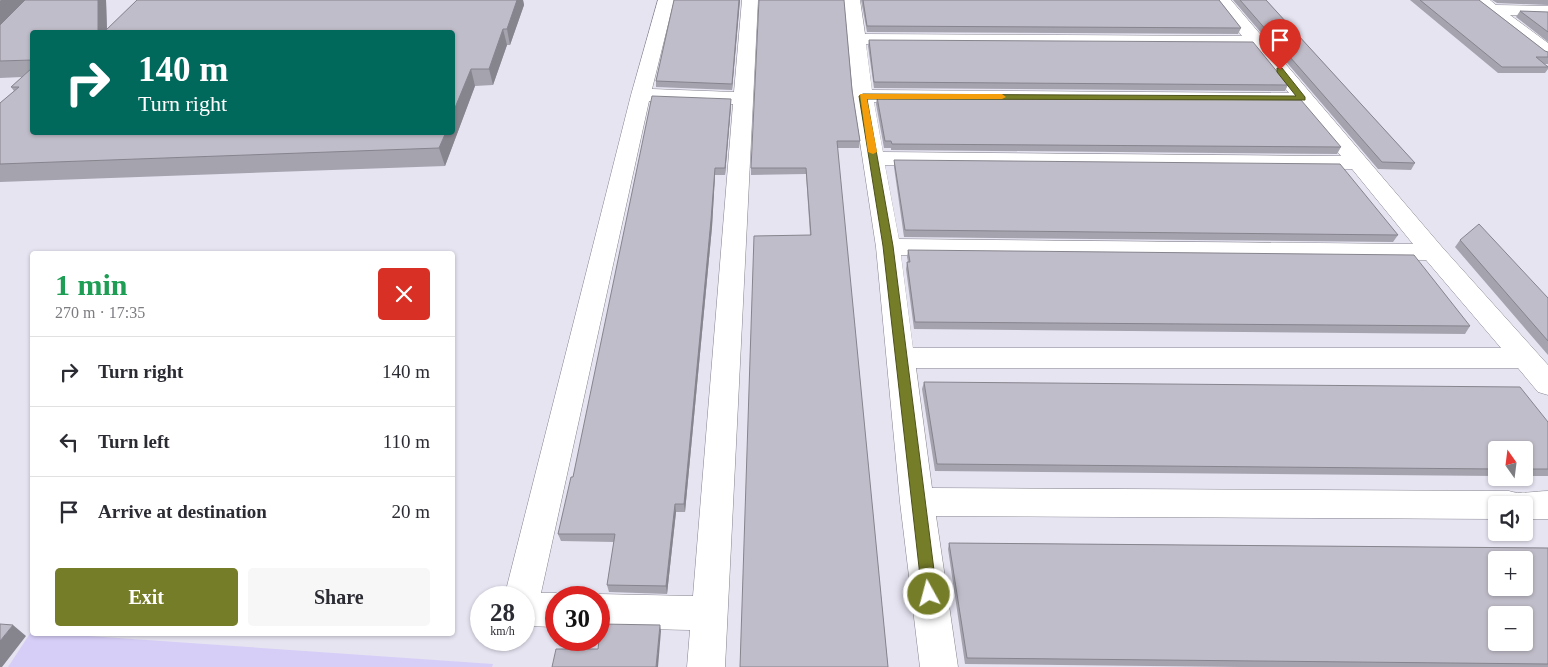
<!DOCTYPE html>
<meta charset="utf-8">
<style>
:root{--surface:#fff;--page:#f7f7f7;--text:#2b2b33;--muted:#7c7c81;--line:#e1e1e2;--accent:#767d28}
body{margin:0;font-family:"Times New Roman",serif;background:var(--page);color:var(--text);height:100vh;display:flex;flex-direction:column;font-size:19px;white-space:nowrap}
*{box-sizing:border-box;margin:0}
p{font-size:16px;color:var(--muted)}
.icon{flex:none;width:28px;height:28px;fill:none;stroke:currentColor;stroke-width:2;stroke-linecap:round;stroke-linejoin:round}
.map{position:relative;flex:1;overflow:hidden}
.drawer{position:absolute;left:30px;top:251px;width:425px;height:385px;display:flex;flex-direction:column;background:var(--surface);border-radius:5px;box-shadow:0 1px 4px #0004}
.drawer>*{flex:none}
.top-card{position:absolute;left:30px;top:30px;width:425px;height:105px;border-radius:5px;box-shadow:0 1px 4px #0004;background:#00695c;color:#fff;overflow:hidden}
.needle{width:32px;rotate:346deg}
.buttons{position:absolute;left:1488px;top:441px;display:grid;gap:10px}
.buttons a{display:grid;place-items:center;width:45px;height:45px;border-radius:5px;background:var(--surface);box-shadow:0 1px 4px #0004;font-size:25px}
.speed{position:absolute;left:470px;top:586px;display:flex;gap:10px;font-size:25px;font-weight:700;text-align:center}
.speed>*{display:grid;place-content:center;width:65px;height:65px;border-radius:50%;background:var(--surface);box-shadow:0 1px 4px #0004;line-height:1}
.speed small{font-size:12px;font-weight:400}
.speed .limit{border:8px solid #d22;background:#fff;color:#111}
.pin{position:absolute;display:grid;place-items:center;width:42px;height:42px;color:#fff;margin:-51px -21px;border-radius:50% 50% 50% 0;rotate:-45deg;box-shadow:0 0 5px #0007}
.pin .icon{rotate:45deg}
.me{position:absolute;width:55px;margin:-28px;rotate:353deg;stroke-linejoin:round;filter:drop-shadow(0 0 4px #0008)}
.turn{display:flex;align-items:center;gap:18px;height:105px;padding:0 25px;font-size:22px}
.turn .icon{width:65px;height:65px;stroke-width:2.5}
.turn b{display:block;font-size:35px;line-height:42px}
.round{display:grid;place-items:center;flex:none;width:52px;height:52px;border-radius:5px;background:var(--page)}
.head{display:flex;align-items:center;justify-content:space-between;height:85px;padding:0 25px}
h1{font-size:30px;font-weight:800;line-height:38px;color:#1e9e55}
.button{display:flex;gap:10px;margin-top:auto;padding:10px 25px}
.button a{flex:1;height:58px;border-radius:5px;background:var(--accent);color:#fff;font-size:20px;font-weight:800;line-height:58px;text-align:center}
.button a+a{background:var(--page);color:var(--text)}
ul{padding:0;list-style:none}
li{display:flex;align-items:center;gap:15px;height:70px;padding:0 25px;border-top:1px solid var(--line)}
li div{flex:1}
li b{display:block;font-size:19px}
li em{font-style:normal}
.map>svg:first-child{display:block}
</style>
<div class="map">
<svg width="1548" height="667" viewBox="0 0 1548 667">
<rect width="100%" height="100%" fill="#e6e4f1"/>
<path fill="#d7cef7" d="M31,632l1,2h27l434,30 -1,3h-484z"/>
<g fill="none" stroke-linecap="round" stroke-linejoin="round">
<defs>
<path id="minor" d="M658,0h16l-22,89 82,3 8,-92h16l-33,667h-38l3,-37 -91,-2v-30h-9l9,-4 94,2 40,-492 -84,-3 -108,492h15l12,5h-12v29l-32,-1v-28h-20l127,-503z
M844,0h16l5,34 377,2 -28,-36h17l211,247 106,118v30l-10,-3 -20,-24h-602l16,120 577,3c10,4 27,0 39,0v28h-24v-14h-28v14l-560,-3 22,151h-38l-20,-165 -24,-255 -23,-151zM866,44l385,2 38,47 -417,-3zM874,102l425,3 42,51 -458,-4zM885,165l467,4 61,75 -514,-5zM901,255l525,5 75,88h-588z
M1471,0h19l6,5 52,1v10l-38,-1 38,28v14l-6,-1z"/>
</defs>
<use href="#minor" stroke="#85838e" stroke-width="1"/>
<use href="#minor" fill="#fff" fill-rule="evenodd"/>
</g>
<path fill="#a5a3ae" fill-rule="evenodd" d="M0,0h106l1,29 30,-29h386l1,5 -14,40h-3l-14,40 -18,1 -30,80 -445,16v-79l14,-12 -3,-4 11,-10 -22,1zM32,32l420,100h-420z
M674,0h66l-8,90 -76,-3v-6z
M861,0h358l22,28 -3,6 -371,-2z
M1233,0h33l149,163 -4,7 -33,-1z
M1410,0h69l66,51 3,1v12h-4l4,2v3l-3,4h-47z
M1492,0h56v5l-51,-2z
M1520,11l28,1v30l-32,-25z
M869,40l419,45 -3,6 -411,-3 -6,-42z
M852,90l8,51 -1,7h-22l51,519 -78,-432 -4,-61 -55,1v-7z
M877,97l464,50 -4,7 -446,-4v-2h-7l-8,-44z
M731,106l-6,69h-10l-3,52 -27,285h-9l-9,82 -58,-2 -2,-7 7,-43 -53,-1 -3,-7 15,-57z
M894,160l504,75 -5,7 -489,-5 -10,-70z
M1460,240l88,58v57l-93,-108z
M908,250l562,76 -5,8 -551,-5 -8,-60 1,-7h1l-1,-5z
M924,382l624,40v54h-24v-26h-28v26l-561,-5 -13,-82z
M949,543l599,5v119h-308l-275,-3 -17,-115z"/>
<path fill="#86848d" d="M1,0h25l-26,26v-25z
M98,0h8l1,32h-9z
M517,0h6l1,5 -14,40 -3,-16z
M739,0h1l-8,90v-6z
M503,29l4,16 -14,40 -4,-16z
M471,69l4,17 -30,80 -6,-18 7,-16h6v-17z
M731,99v7l-6,69v-7z
M715,168v7l-3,52 -27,285 -1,-8z
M675,504l1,8 -9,82 -1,-8z
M13,625l13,11 -24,31h-2v-26z
M660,625l1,6 -3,36h-2z"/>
<path fill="#c0bdca" stroke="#86848d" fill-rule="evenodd" d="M25,0h73v32h-66v28l-32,1v-36z
M137,0h380l-10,29h-4l-14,40h-18l-19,46v-83h-348z
M674,0h65l-7,84 -76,-3z
M759,0h85l8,90 8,51h-23l51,526h-148l14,-431 57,-1 -5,-67h-55z
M863,0h356l22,28 -374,-2z
M1240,0h26l149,163 -33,-1z
M1420,0h59l66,51 3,1v5h-12l12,10h-46z
M1520,11l28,1v20z
M869,40l384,2 35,43 -414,-3z
M32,68v64h414l-7,16 -439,16v-61l19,-16h-8z
M652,96l79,3 -6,69h-10l-4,52 -27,284h-9l-9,82 -59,-1 8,-51h-57l13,-57h2z
M877,97l424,3 40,47 -449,-3 -1,-3h-6z
M894,160l446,4 58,71 -493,-5z
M1479,224l69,74v43l-88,-101z
M908,250l506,5 56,71 -555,-4 -8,-60h3z
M924,382l596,5 28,35v47h-24v-19h-28v19l-559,-5z
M949,543l599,5v116l-581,-6zM1496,560h28v28h-28zM1496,615h28v27h-28z
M0,624l13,1 -13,16z
M601,624l59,1 -4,42h-104l4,-18h42z"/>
<path fill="#767d28" stroke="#4d511a" d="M1277,68h5l23,29v3l-438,-1 26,147 44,348 -2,4 -6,2 -5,-2 -2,-4 -39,-348 -24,-150 4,-2 433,2 -19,-24z"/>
<path fill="#f59e0b" d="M860,94h142l4,3 -4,2h-135l10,53 -4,2 -5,-2z"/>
</svg>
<div class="buttons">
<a><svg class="needle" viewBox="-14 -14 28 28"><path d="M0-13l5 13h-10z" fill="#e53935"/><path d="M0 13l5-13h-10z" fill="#7c7c81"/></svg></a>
<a><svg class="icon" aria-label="sound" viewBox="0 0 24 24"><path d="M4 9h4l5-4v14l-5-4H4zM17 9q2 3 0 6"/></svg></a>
<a>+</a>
<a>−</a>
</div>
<div class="speed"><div>28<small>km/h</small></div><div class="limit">30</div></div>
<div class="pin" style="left:1280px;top:70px;background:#d93025"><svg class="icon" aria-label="arrive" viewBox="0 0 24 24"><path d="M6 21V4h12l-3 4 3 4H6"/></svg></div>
<svg class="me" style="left:929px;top:594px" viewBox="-20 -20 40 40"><circle r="17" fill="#767d28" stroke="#fff" stroke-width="3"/><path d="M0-11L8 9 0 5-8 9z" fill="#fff"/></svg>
<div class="top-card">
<div class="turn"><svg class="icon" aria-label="right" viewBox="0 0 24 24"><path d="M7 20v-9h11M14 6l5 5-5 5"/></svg><div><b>140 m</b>Turn right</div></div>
</div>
<section class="drawer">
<div class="head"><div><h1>1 min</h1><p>270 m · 17:35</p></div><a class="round" style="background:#d93025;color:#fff"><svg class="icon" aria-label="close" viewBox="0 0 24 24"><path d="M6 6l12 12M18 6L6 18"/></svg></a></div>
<ul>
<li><svg class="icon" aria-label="right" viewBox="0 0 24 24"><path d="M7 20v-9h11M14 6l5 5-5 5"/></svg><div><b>Turn right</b></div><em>140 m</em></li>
<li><svg class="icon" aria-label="left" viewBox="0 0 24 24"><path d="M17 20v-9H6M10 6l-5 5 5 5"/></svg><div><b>Turn left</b></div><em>110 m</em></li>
<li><svg class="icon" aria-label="arrive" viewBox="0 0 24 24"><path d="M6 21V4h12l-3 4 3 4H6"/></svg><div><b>Arrive at destination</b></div><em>20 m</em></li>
</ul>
<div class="button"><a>Exit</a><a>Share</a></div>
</section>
</div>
